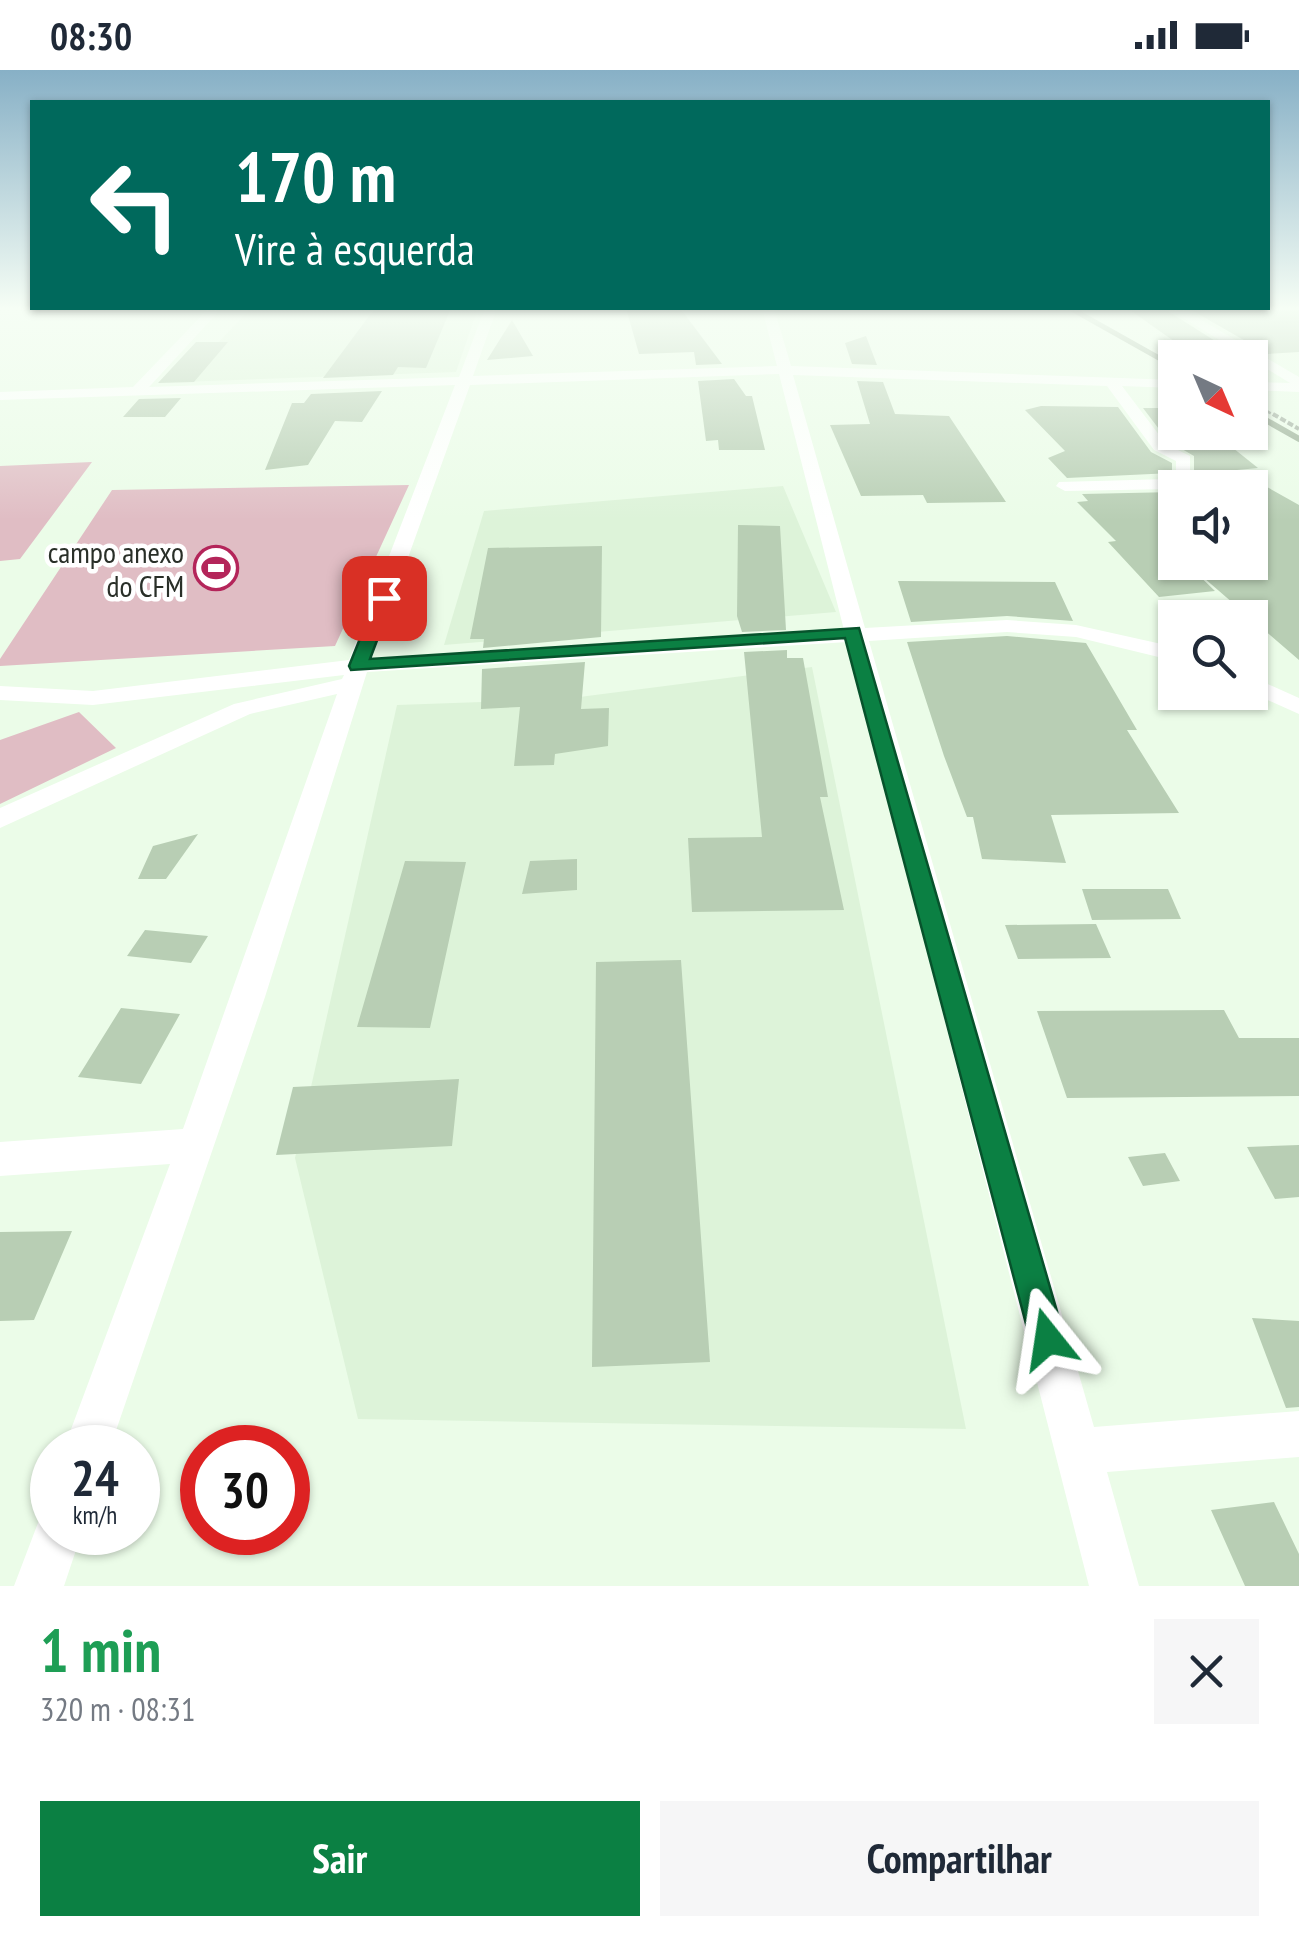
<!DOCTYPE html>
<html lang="pt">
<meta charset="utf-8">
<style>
:root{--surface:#fff;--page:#f6f6f7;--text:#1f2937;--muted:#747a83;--accent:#0b8043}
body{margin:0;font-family:"PT Sans Narrow",sans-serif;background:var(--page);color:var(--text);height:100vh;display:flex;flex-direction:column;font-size:38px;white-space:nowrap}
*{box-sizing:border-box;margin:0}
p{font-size:32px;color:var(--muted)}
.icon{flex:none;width:55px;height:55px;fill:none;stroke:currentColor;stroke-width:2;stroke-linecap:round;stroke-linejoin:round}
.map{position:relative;height:1516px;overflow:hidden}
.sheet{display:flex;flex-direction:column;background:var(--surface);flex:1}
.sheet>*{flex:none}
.hud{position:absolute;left:30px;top:30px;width:1240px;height:210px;border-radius:0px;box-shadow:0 2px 8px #0004;background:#00695c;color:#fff;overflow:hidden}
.needle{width:65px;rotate:136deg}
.controls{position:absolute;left:1158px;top:270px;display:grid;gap:20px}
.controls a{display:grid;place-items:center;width:110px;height:110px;border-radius:0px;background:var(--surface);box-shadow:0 2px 8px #0004;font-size:50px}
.speed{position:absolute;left:30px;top:1355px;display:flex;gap:20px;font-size:50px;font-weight:700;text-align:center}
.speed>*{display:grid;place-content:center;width:130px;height:130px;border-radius:50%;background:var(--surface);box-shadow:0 2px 8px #0004;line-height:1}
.speed small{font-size:25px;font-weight:400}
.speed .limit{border:15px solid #d22;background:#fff;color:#111}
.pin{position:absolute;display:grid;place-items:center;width:85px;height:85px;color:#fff;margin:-42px;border-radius:20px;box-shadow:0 5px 15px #0006}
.me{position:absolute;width:110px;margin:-55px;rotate:345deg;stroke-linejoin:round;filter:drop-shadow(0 0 8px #0008)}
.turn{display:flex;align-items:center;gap:35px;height:210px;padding:0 40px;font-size:45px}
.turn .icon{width:130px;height:130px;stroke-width:2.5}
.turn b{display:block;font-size:70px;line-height:85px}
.round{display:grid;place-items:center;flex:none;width:105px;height:105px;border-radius:0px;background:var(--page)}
.headline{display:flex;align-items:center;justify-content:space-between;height:170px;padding:0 40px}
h1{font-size:60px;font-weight:600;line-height:75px;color:#1e9e55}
.primary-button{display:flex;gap:20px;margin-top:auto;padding:20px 40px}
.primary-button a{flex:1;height:115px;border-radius:0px;background:var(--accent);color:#fff;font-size:40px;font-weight:600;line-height:115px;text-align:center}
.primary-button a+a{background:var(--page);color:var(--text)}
.status{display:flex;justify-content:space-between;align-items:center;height:70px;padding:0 50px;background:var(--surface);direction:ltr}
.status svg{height:28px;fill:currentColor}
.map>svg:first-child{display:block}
</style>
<div class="status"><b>08:30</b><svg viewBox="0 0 49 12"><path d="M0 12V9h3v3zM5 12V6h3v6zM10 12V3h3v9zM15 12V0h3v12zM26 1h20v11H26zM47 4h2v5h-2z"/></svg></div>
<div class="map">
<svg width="1299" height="1516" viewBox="0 0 1299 1516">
<rect width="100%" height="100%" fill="#ebfce8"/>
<path fill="#ddf3d9" d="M251,238h227l-22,64 -275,10z
M783,416l53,126 -392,33 40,-134z
M812,597l154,762 -608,-10 -63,-261 102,-453 167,-6z"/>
<path fill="#e0bdc4" d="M92,392l-72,97 -20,2v-95z
M409,415l-74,161 -335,20v-7l112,-169z
M79,642l37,36 -116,56v-64z"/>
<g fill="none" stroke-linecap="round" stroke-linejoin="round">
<path stroke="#96ab92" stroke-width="5" d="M1070,238l105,59
M1250,341l10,6"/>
<path stroke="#96ab92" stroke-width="6" d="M1255,344l44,25"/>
</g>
<path fill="#b8ceb4" d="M375,238h76l-25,60 -28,-1 -5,8 -70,3z
M626,238h54l42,56 -26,1 -2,-13 -55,2z
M1127,238h36l76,48h-44z
M1188,238h111v44l-31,2z
M512,250l21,36 -46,4z
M866,266l11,29 -25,-1 -7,-21z
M196,272h32l-34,40 -36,1z
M734,309l12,17h6l13,54h-46l-1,-10 -12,1 -8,-60z
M857,311l26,1 12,32 54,2 57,86 -79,1 -4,-8 -62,1 -31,-71 40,-1z
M382,321l-20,31 -27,-1 -27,44 -43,5 27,-67h12l7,-9z
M181,328l-16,19h-42l16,-18z
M1041,336l77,1 33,45 21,11v10l-105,5 -19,-20 17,-7 -40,-41z
M1143,338h32v24h38l45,36 -21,2 62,35v155l-95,-82 46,-5v-85h-65l9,-7v-25l-26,-15z
M1175,422v70h10l30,29 -56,6 -51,-55 8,-1 -39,-39 11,-1 -6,-7z
M738,455l42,1 6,104 -44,2 -5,-16z
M602,476l-1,91 -118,11 1,-9h-14l18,-91z
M898,511l157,1 18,39 -66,-5 -96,6z
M1007,566l79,7 51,87h-10l52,83 -128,2 15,48 -84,-4 -9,-42h-6l-23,-61 -37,-114z
M787,580v8h16l25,139h-8l24,113 -152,2 -4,-74 74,-1 -18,-185z
M585,592l-4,47 28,-1 -1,38 -53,8 -1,11 -40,1 6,-59 -39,2 1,-40z
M198,764l-32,45h-28l15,-33z
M577,789v31l-55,4 8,-33z
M405,791l61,1 -36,166 -73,-1z
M1082,819h86l13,30 -89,1z
M1096,854l15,34 -93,1 -13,-34z
M145,860l63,6 -17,27 -64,-7z
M681,890l29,402 -118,5 4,-405z
M121,938l59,6 -39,70 -63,-7z
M1224,940l15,28h60v58l-232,2 -30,-87z
M459,1009l-7,67 -176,9 17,-68z
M1299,1075v52l-24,2 -28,-52z
M1165,1083l15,28 -37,5 -15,-29z
M72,1161l-38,89 -34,1v-89z
M1252,1248l47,3v86l-13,1z
M1274,1432l25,52v32h-54l-34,-76z"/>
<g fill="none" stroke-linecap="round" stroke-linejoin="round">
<path stroke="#9eab9c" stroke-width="2.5" stroke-dasharray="5 2.5" stroke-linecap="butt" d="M1260,337l17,10"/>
<path stroke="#9eab9c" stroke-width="4" stroke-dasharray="6 2.5" stroke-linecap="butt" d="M1273,344l26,15"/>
<path fill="#fff" fill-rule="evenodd" d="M209,238h13l-73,79 310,-10 26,-69h12l-24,68 304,-10 -15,-58h12l17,58 384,14v8l-53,-2 44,58 24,12v25l-17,8 -108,2 -9,-5 3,-4 110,-3 7,-4v-14l-22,-11 -47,-64 -314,-11 72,253 142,-8 69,5 99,22v14l-99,-24 -69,-5 -138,9 225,786 205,-16v46l-192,15 32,114h-50l-241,-944 -481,30 -102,325 -155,451h-46l106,-284 -170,12v-34l183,-13 154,-435 -87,20 -250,114v-20l234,-104 108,-25 2,-4 -251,30 -93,-5v-14l93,5 256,-31 106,-275 -455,15v-8l133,-5zM779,304l65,256 -472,28 98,-273z
M1167,238h14l118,69v15l-49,-2v-8l40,1z
M1250,606l49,22v16l-49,-22z
M52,1440v22h30l-18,54h-50l27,-71z"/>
</g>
<linearGradient id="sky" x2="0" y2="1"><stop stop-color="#87b0c6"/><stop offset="0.53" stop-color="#f6fef5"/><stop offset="1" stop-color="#f6fef5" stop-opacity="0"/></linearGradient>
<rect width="1299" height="450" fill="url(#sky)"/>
<path fill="#0b8043" stroke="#07532c" stroke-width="2.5" d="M378,524l15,4 -23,61 489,-31 206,711 -5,13 -12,5 -13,-5 -5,-13 -185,-701 -494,32 -2,-4z"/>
<defs>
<symbol id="stadium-ring" viewBox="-11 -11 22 22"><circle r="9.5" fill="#fff" stroke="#b4255a" stroke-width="1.5"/><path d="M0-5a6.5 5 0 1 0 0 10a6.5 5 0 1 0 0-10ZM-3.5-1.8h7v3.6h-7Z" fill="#b4255a"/></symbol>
</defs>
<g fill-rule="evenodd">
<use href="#stadium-ring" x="191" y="473" width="50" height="50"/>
</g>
<g text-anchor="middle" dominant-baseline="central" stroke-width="9" stroke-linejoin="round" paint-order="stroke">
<g font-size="30" fill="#292f28" stroke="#fff" text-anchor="end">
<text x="184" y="481">campo anexo<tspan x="184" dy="34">do CFM</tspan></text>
</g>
</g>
</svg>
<div class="controls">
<a><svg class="needle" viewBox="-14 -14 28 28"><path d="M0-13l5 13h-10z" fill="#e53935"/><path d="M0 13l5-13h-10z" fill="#747a83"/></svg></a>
<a><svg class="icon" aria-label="sound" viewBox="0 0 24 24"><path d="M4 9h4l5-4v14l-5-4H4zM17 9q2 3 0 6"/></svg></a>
<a><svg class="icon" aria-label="search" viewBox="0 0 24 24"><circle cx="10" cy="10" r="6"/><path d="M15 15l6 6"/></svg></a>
</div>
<div class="speed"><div>24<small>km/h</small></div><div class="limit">30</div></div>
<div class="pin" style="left:384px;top:528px;background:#d93025"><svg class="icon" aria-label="arrive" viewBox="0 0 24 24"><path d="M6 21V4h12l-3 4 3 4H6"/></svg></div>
<svg class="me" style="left:1048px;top:1269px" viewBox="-20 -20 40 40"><path d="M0-17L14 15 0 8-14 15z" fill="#0b8043" stroke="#fff" stroke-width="4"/></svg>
<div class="hud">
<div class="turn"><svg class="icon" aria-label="left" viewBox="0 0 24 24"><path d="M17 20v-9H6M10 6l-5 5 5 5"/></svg><div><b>170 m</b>Vire à esquerda</div></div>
</div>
</div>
<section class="sheet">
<div class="headline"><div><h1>1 min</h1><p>320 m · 08:31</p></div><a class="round"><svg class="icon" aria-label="close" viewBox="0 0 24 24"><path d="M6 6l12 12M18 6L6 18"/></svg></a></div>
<div class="primary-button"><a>Sair</a><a>Compartilhar</a></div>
</section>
